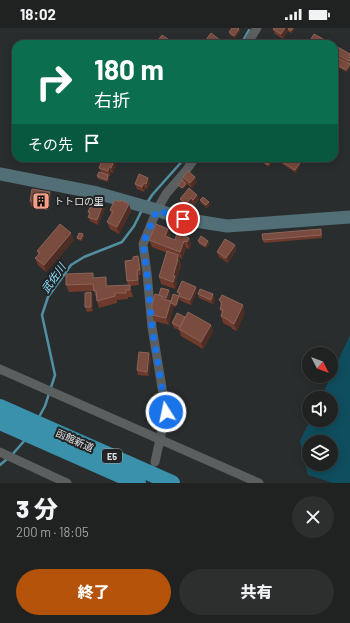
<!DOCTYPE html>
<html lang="ja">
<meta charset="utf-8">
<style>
:root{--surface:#202222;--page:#2d2f2f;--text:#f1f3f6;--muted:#a2a4a5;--line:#3d3f40;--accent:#b45309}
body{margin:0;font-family:Barlow,"Noto Sans JP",sans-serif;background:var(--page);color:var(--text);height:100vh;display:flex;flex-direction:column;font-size:15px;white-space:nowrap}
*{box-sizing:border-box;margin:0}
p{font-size:13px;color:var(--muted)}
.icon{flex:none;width:22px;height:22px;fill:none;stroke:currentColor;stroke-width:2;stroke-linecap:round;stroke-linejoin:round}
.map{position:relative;height:455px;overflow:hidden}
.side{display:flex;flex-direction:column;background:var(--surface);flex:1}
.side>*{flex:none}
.banner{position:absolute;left:12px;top:12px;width:326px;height:122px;border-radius:12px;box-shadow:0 2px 10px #0003,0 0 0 1px var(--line);background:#0b6e4f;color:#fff;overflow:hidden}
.needle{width:26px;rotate:132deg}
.buttons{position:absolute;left:302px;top:319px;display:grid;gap:8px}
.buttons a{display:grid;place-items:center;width:36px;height:36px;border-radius:50%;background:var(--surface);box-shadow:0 2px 10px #0003,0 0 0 1px var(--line);font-size:20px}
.pin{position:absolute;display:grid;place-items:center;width:34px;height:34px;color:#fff;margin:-17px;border:2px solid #fff;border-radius:50%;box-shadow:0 1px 4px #0007}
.me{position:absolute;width:44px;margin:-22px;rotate:350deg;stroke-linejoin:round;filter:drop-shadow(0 0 3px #0008)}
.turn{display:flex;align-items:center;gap:14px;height:84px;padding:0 16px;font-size:18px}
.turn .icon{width:52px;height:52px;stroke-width:2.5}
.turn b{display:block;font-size:28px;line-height:34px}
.then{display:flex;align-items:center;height:38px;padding:0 16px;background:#0003;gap:8px;font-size:15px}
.round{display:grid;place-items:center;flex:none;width:42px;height:42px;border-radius:21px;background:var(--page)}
.summary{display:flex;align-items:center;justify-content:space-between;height:68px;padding:0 16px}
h1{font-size:24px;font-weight:800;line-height:30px}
.primary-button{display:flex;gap:8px;margin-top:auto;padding:8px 16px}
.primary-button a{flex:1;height:46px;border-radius:24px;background:var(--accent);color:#fff;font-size:16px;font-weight:800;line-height:46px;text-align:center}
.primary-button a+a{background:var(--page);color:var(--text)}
.status{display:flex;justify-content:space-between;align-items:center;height:28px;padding:0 20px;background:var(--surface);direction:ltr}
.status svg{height:11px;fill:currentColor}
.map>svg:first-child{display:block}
</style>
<div class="status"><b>18:02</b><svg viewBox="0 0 49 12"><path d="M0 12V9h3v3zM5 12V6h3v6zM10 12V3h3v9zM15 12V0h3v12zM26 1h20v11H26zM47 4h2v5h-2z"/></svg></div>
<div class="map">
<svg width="350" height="455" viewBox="0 0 350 455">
<rect width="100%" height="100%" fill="#2a2d2e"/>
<path fill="#0f4e5f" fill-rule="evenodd" d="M350,307v148h-17l-25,-8 -8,-34 10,-21h21v-22h-10zM309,414h22v22h-22z"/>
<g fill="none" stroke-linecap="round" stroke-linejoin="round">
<path stroke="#5190a0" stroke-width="2.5" d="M241,16l8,-14
M147,175l5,-8 33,-37
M38,391l7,-13 10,-31 -13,-60 6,-18 23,-32 13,-8 38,-15 12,-16 8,-16
M11,428l14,-16
M0,437l7,-6"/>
<path stroke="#5c5f60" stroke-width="9" d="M247,16l10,-16
M0,341l259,114
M0,424l67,31
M155,434l11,-50 -14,-85 -5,-54 -4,-29 14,-34 9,-16 19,-22 10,-14"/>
<path stroke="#526e76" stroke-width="13" d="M0,146l97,19 60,17 26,9 44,7 123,-9"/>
<path stroke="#3991ab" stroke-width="16" d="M0,379l172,76
M0,394l138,61"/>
</g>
<path fill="#6e3a2b" d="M239,1l1,2 -5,7 -5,-3 -1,-3z
M273,1h22l-3,4 -3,-1 -1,-1 -5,8 -8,-5z
M311,11l21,5h-16l-4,-2z
M334,17l16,9v10l-16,-9z
M334,28l16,9v2l-3,5 -13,-7z
M255,130h16l1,1 1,2 -4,6z
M273,130h18l9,5v3l-4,7z
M294,130h10l-3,4z
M114,133l2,5 -3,7 -2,-1 -1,4h-1v2l-1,4 -10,-3 -1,-3 4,-4 -2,-4z
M183,149h12l2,5 -5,6 -8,-6z
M150,155l-3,6 -2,-1 -1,4 -7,-3 -2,-5z
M197,167l2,4 -4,6 -2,-2 -5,6 -6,-5 -2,-5z
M51,169l-3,13 -17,-4 -1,-5z
M200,172l9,2 1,3 -3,3 -6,-5z
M120,174l9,2 2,7 -12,23 -9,-5 -3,-7 4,-8 -1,-4z
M103,176l2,5 -7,16 -8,-4 -2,-4 1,-3 -1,-2z
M168,201l2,7v2l5,2 14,-2 2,7 -2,4 -3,-1 -4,11 -3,-2 2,9 -5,14 1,3 -2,6 -14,-5 -2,-7 8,-24 -15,-6 -3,-7z
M322,204v6l-58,5 -1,-3z
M83,206l1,2 -2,5 -4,-1 -1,-2z
M74,212l-28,32 -8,-7 -3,-7 3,-3 -1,-4z
M198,213h10l1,3 -3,4 -7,-4z
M235,217l1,5 -8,13 -9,-6 -2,-5z
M138,228l2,5 1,14h-2v10l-9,1 2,6 1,5h-5v2l-11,1v3l-18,5 -5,-17 -25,1 -3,-7 29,-7 13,6v2l20,-1 -1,-4 6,-21z
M196,259l1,4 -6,14 -10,-4 -4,-9z
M169,262l1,5 -1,6h2l8,-5 1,2 -4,9 -4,-1 1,2 -4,17 -15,-4 -2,-6 7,-20z
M198,266l17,5 -2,5 -14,-6z
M93,269v14l-6,1 -2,-5z
M219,272l26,12 -8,19 -5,-2 -1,-2 -8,-4 -2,-7 1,-2 -2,-5 1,-4z
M185,289v1l26,7 2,7 -10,17 -22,-13 -2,-6 -5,-2 -2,-5z
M151,330l-2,18 -11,-1 -1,-5z"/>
<path fill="#4d2d24" d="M285,0h5l-2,1v2l-5,8 -2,-5z
M293,0h1l1,1 -3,4 -1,-2z
M239,1l1,2 -5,7 -1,-2z
M168,11l1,2 -2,3h-3z
M220,12l2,4h-5z
M350,36v3l-3,5 -1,-2z
M301,130h3l-3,4 -1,-2z
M272,131l1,2 -4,6 -1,-2z
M114,133l2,5 -3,7 -2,-5z
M300,135v3l-4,7 -1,-3z
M109,139l2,5 -1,4 -2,-5z
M108,147l1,3 -1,4 -1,-2z
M195,149l2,5 -5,6 -2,-5z
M148,150l2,5 -3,6 -1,-5z
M144,155l1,5 -1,4 -2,-5z
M186,156l1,2 -4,4 -1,-2z
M50,164l1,5 -3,13 -1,-5z
M197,167l2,4 -4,6 -2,-5z
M191,170l2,5 -5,6 -2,-5z
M209,174l1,3 -3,3 -1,-3z
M103,176l2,5 -7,16 -1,-5z
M129,176l2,7 -12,23 -2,-7z
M168,201l2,7 -2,7 -3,-7z
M71,205l3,7 -28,32 -2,-7z
M83,206l1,2 -2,5 -1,-2z
M189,210l2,7 -2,4 -2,-7z
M184,213l2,7 -4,11 -2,-7z
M208,213l1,3 -3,4 -1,-2z
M235,217l1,5 -8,13 -2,-5z
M178,227l2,7v1l1,3 -5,14 1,3 -2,6 -2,-7v-6z
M138,228l2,5 1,14 -1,-5z
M137,242l2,5v10l-1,-5z
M106,249l2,7 1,9 -3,-7z
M130,257l2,7 1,5 -3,-7z
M196,259l1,4 -6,14 -1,-5z
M169,262l1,5 -2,8 -2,-5z
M91,264l2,5v14l-2,-4z
M213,266l2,5 -2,5 -2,-4z
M179,268l1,2 -4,9v-2z
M171,273l2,7 -4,17 -3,-7z
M243,277l2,7 -8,19 -3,-7z
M211,297l2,7 -10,17 -2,-7z
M149,325l2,5 -2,18 -2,-4z"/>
<path fill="#7a4c3f" stroke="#8a6459" d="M232,0h6l1,1 -5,7 -5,-4z
M274,0h11l-4,6 -8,-5z
M289,0h4l-2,3 -3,-2z
M211,5l9,7 -3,4h-14z
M314,6l18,10h-13l-8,-5z
M162,7l6,4 -4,5h-3l-4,-2z
M308,13l5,3h-7z
M334,17l16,9v6l-1,1 -15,-8z
M334,28l16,8 -4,6 -12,-7z
M103,130h1l10,3 -3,7 -2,-1 -1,4 -9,-3z
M258,130h13l1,1 -4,6z
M276,130h15l9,5 -5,7z
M188,143l7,6 -5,6 -7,-6z
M99,144l9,3 -1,5 -10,-4z
M139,146l9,4 -2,6 -2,-1 -2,4 -7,-3z
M182,152l4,4 -4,4 -4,-3z
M189,160l8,7 -4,5 -2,-2 -5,6 -6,-5z
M32,161l18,3 -3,13 -17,-4z
M203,169l6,5 -3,3 -6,-5z
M93,172l10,4 -6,16 -9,-3 2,-4 -2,-1z
M115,172l5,2 1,-2 8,4 -12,23 -10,-5 6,-11 -3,-1z
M60,196l11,9 -27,32 -9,-7 5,-5 -3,-2z
M156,196l12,5 -3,7 10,4 2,-7 12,5 -2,4 -3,-1 -4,11 -31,-12z
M321,201v6l-58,5 -1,-6z
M79,205l4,1 -2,5 -4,-1z
M201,208l7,5 -3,5 -7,-5z
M225,211l10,6 -9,13 -9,-6z
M167,223l11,4 -1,4h1l-5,17h2l-2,6 -14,-5z
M138,228l2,14h-3l1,10 -11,1 -2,-20 8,-1v-3z
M93,245v5l13,-1v9l24,-1v5h-4v3h-11v3l-18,5 -1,-10h-2l-1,-7 -27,1v-11z
M182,253l14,6 -6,13 -11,-4 1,-3 -3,-1z
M161,260l8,2 -3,8 -3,-1 -1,-1 -3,-1z
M200,261l13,5 -2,6 -13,-6z
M91,264v15h-6v-14z
M155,266l7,2v3l9,2 -5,17 -14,-3v-11z
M173,266l6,2 -3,9 -5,-2v-2z
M222,267l21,10 -9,19 -4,-2v-1l-9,-5 2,-6 -3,-1 2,-7 -3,-2z
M188,284l23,13 -10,17 -22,-13z
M177,285l8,4 -5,10 -8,-4z
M139,324l10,1 -2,19 -10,-2z"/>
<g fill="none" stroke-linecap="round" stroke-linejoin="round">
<path stroke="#1a73e8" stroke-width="7" stroke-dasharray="0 12.6" d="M166,384l-14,-84 -5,-55 -4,-29 14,-34 26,9"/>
</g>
<defs>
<symbol id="building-square" viewBox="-11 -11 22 22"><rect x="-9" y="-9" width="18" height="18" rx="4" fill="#f49e86" stroke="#212324"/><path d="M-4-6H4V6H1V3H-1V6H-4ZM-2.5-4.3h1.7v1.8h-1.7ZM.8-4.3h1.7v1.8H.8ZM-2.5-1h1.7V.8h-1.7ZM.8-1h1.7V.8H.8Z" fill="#111"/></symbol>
</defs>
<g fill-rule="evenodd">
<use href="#building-square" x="31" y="163" width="20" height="20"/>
</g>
<g text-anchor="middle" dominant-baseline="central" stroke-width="4" stroke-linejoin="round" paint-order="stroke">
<rect fill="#212324" stroke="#a7a9aa" stroke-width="1" x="102" y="421" width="20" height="14" rx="3"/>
<g font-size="9" font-weight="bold" fill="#e1e3e4">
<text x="112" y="428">E5</text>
</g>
<g font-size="10" fill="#e1e3e4" stroke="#212324" text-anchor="start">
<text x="54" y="173">トトロの里</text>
</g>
<g font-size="10" fill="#e1e3e4" stroke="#212324">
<text transform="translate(75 412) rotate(24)">函館新道</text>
</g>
<g font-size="11" font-style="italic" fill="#8be2fe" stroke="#212324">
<text transform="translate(53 250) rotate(-55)">武佐川</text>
</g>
</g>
</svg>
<div class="buttons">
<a><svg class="needle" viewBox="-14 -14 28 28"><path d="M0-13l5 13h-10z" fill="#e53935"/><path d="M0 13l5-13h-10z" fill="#a2a4a5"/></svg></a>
<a><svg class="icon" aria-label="sound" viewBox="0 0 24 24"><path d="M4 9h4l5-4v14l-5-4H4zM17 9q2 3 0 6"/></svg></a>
<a><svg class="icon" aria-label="layers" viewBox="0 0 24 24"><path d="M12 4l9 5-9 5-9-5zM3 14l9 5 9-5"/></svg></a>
</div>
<div class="pin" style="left:183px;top:191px;background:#d93025"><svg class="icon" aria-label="arrive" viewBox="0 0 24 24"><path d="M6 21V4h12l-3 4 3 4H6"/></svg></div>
<svg class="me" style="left:166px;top:384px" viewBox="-20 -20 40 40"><circle r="17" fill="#1a73e8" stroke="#fff" stroke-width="3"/><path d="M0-11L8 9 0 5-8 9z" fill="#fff"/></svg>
<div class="banner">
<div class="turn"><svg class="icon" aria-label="right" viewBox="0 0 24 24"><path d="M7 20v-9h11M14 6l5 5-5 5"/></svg><div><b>180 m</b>右折</div></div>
<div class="then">その先<svg class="icon" aria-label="arrive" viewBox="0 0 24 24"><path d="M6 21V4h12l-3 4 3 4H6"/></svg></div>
</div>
</div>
<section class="side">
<div class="summary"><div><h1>3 分</h1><p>200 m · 18:05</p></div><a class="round"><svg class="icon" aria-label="close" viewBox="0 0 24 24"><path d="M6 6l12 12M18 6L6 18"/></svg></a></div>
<div class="primary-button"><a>終了</a><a>共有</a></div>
</section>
